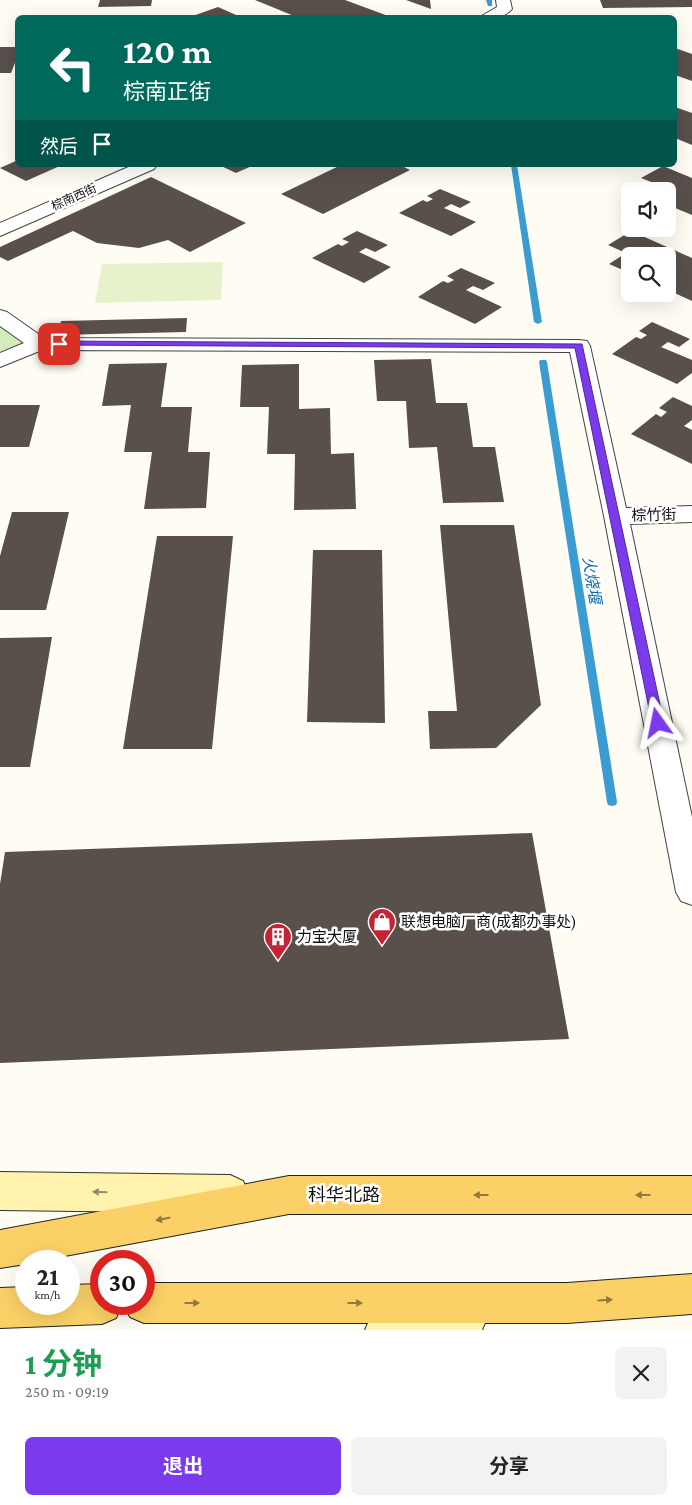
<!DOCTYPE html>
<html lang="zh">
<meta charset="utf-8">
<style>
:root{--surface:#fff;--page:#f2f2f2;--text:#222;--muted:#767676;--accent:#7c3aed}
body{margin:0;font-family:"Crimson Pro","Noto Sans SC",serif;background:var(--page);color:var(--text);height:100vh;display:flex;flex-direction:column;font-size:19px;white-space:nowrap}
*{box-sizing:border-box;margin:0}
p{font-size:16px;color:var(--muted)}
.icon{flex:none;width:28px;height:28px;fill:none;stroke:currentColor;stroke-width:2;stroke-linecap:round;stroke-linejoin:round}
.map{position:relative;height:1330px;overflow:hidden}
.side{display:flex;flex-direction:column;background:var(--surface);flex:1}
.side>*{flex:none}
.hud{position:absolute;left:15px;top:15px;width:662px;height:152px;border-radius:8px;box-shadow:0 5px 20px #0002;background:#00695c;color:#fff;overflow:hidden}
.buttons{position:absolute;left:621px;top:182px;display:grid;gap:10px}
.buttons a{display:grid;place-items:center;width:55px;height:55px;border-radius:8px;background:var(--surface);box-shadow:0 5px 20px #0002;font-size:25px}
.speed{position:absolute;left:15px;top:1250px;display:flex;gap:10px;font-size:25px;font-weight:700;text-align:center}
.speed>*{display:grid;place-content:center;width:65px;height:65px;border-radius:50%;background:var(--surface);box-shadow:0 5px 20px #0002;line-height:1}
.speed small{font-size:12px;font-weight:400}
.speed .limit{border:8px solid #d22;background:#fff;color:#111}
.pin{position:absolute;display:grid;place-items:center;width:42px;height:42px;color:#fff;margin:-21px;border-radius:10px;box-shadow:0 2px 8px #0006}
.me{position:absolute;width:55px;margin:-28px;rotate:348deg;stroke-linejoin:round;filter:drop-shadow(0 0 4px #0008)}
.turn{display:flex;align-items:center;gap:18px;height:105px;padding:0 25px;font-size:22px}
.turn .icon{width:65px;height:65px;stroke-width:2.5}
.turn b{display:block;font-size:35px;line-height:42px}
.then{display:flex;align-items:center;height:48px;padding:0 25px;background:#0003;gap:10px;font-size:19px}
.round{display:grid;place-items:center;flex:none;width:52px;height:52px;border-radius:8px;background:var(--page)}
.summary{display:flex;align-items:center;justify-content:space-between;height:85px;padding:0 25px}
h1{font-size:30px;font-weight:700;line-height:38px;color:#1e9e55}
.button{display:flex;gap:10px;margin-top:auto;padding:10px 25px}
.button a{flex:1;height:58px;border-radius:8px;background:var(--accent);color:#fff;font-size:20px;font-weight:700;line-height:58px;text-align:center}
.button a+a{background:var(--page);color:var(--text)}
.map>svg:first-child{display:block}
</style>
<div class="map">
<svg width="692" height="1330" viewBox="0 0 692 1330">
<rect width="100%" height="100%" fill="#fffcf3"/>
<path fill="#d6ebbb" d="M0,316l39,28 -39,17z"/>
<path fill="#e7f2cd" d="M223,262l-2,38 -126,3 7,-39z"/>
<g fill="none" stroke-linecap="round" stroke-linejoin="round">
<path fill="#3b9cd1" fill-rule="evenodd" d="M486,0h6v6h-4z
M511,165h6l25,157 -4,2 -4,-2z
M540,360h6l1,2 70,440 -1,3 -4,1 -4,-1 -1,-3 -68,-440z"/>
</g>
<path fill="#59504c" d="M100,0h52l-1,6 -53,1z
M255,0h90l46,17 -92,1z
M406,0h24l1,9z
M600,0h92v7l-89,1z
M218,7l25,11h-53v-1z
M0,47h18v8l-7,18h-11z
M675,48l17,6v27l-17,-6z
M675,107l17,6v32l-17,-7z
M18,160v5h44l-36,16 -26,-13z
M219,165h35l-18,8z
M341,165h59l10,5 -87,44 -42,-20z
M663,166l29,12v37l-24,-10v-14h-20l11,-6 -18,-7z
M151,177l95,46 -56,29 -22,-12 -29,8 -42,-5 -24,-12 -65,30 -8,-4v-10z
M440,189l31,13 -11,6 -9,-4 -7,4 32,14 -25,14 -52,-23 24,-13 4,2 6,-3 -6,-3z
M357,231l31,14 -13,7 -9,-4 -7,4 32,15 -27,16 -52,-25 26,-14 4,2 7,-4 -7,-3z
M631,231l61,27v43l-24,-11v-34h-38v17l-21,-9 17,-11 -18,-8z
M461,268l34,15 -12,7 -10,-4 -7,4 36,17 -27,17 -57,-27 25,-16 5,2 6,-3 -7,-4z
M187,318l-1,14 -128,3 3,-14z
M652,322l38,17 -11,8 -11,-5 -7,5 31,13v13l-15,11 -65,-30 24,-17 5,2 6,-4 -8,-4z
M431,359l5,44h31l6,44h22l9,55 -61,1 -6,-56 -28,1 -3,-47h-29l-3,-41z
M167,363l-6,44h31l-4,45h22l-4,56 -62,1 8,-57h-28l7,-47 -29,1 7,-42z
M299,364v45l31,-1 1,46 23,-1 2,56 -62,1 1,-56h-28l2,-47h-29l2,-42z
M673,397l19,9v14l-8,6 8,4v34l-61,-30 25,-20 5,3 6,-5 -8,-4z
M0,405h40l-11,42h-29z
M12,512h57l-23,98h-46v-54z
M440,525h74l27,180 -45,43 -66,1 -2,-38h29z
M157,536h76l-21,213h-89z
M313,550h69l3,173 -78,-1z
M52,637l-22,130h-30v-129z
M532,833l37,206 -569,24v-179l5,-32z"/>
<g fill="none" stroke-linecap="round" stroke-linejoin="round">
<defs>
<path id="street" d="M496,0h14l2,9c-8,10 -22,9 -34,9l19,-11z
M133,165h24l-3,4 -154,67v-13z
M0,310l7,2 37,26 535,2 8,1 3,5 36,162 66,-2v16l-62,2 62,293v88l-11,-4 -5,-9 -72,-376 -34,-164 -528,-2 -42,17v-14l24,-10 -24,-17z"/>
<path id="secondary" d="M0,1172l230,3 13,6 6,13 -6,13 -13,6 -230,-3z
M467,1298l14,6 6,14 -5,12h-117l6,-14 14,-6z"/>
<path id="primary" d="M289,1176h403v38h-403l-251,47h-12v3l-26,4v-38z
M692,1274v40l-125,9h-423l-14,-6 -6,-13h20v-21h423z
M101,1284v20h21l-6,14 -14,6 -102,4v-40l26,-1v17h43v-19z"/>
</defs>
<use href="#street" stroke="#434343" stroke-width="2"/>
<use href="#secondary" stroke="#323232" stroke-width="2"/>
<use href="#primary" stroke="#212121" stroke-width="2"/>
<use href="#street" fill="#fff" fill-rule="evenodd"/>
<use href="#secondary" fill="#fff3ae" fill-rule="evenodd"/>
<use href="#primary" fill="#fbd167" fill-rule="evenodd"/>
</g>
<defs><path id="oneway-solid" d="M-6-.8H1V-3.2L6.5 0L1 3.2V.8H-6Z" transform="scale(1.25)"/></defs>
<use fill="#938d67" href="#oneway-solid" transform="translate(100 1192) rotate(-179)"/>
<g fill="#917a40">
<use href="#oneway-solid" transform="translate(481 1195) rotate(180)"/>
<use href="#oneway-solid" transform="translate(643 1195) rotate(180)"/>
<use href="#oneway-solid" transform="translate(163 1219) rotate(169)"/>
<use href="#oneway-solid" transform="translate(605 1300) rotate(-4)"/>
<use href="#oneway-solid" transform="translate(192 1303)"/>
<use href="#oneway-solid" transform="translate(355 1303)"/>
</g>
<path fill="#7c3aed" stroke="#51269a" d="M59,341l523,3 82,379 -2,3h-9l-1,-3 -77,-375 -519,-3v-3z"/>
<defs>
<symbol id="shop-pin" viewBox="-11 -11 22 30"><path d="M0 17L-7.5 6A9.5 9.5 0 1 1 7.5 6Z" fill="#c52332" stroke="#fff"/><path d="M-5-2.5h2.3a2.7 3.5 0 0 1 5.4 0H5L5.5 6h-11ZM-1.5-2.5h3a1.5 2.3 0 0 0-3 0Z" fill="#fff"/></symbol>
<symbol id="building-pin" viewBox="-11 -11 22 30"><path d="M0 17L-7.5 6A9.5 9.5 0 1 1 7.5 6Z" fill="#c52332" stroke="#fff"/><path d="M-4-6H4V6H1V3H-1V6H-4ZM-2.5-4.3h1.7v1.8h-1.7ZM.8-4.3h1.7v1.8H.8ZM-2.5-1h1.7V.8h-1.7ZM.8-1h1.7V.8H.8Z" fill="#fff"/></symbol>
</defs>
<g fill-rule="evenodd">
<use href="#shop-pin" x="366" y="906" width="32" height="43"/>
<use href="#building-pin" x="262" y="921" width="32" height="43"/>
</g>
<g text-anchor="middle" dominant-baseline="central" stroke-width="5" stroke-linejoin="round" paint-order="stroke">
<g font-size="12" fill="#101010" stroke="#fff">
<text transform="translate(74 197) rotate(-24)">棕南西街</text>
</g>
<g font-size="15" fill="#101010" stroke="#fff">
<text transform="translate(654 515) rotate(-1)">棕竹街</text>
</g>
<g font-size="15" fill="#101010" stroke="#fff" text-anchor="start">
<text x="401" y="922">联想电脑厂商(成都办事处)</text>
<text x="297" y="937">力宝大厦</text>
</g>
<g font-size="16" font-style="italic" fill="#146da6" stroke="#fff">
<text transform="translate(592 580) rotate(81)">火烧堰</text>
</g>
<g font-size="18" fill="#101010" stroke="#fff">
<text x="344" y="1195">科华北路</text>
</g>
</g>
</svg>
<div class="buttons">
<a><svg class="icon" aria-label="sound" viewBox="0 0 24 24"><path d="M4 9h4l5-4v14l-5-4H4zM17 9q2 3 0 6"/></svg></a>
<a><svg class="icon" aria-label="search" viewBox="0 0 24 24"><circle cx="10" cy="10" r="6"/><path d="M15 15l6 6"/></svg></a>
</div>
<div class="speed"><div>21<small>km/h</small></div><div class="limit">30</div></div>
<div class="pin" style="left:59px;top:344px;background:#d93025"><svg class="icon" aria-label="arrive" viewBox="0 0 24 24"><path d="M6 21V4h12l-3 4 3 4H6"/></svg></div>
<svg class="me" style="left:658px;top:723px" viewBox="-20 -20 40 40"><path d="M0-17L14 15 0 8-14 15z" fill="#7c3aed" stroke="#fff" stroke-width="4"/></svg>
<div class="hud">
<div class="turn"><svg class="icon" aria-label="left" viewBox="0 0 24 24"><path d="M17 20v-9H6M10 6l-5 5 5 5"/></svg><div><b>120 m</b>棕南正街</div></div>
<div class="then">然后<svg class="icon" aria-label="arrive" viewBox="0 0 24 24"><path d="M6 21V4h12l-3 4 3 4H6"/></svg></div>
</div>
</div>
<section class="side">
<div class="summary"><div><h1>1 分钟</h1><p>250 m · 09:19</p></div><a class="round"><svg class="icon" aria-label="close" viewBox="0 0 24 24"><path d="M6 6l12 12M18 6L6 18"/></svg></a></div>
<div class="button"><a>退出</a><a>分享</a></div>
</section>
